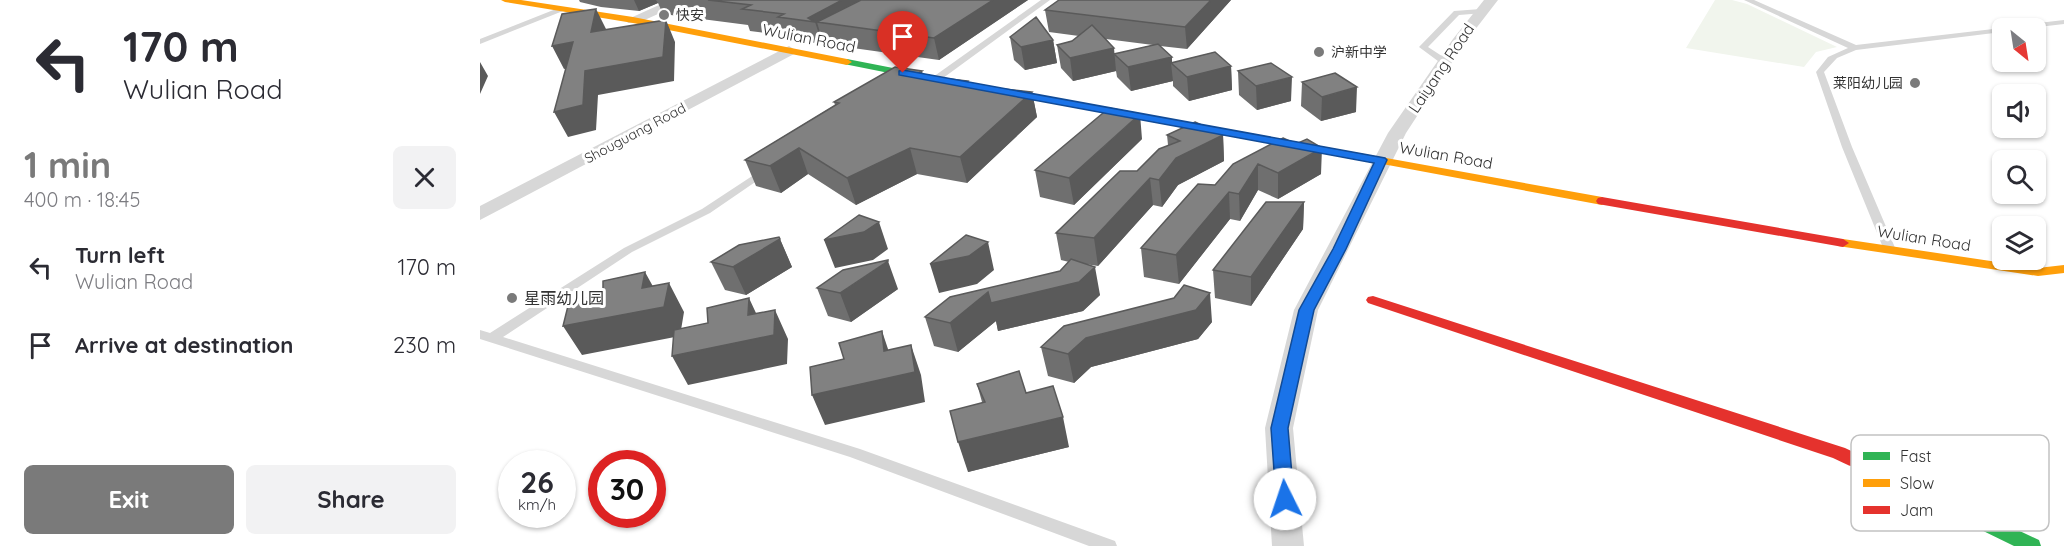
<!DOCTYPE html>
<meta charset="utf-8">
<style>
:root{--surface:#fff;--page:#f2f2f3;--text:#2b2b33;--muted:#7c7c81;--accent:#7a7a7a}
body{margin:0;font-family:Quicksand,"Noto Sans SC",sans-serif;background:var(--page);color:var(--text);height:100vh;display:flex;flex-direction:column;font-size:22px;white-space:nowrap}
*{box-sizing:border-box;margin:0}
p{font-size:20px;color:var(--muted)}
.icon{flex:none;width:33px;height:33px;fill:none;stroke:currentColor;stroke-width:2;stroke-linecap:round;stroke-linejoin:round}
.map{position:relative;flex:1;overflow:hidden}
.details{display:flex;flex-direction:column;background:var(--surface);width:480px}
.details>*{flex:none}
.banner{background:#fff;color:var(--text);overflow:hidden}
.needle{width:39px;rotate:150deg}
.fabs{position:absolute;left:1512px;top:18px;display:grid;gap:12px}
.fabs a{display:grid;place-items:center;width:54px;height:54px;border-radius:9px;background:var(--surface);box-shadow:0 2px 4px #0004;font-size:30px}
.speed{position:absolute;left:18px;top:450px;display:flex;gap:12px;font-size:30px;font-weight:700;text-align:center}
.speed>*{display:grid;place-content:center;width:78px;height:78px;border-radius:50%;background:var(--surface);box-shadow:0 2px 4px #0004;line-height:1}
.speed small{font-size:15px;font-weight:400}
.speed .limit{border:9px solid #d22;background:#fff;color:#111}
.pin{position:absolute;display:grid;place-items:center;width:51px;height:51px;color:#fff;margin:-62px -26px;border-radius:50% 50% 50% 0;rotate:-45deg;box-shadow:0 0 6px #0007}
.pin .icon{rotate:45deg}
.me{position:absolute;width:66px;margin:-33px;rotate:356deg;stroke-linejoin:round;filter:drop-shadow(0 0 4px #0008)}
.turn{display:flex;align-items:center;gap:21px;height:126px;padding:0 24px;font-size:27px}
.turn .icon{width:78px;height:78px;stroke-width:2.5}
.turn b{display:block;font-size:42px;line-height:51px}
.round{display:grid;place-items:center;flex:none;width:63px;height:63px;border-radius:9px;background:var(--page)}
.summary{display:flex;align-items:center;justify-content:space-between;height:102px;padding:0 24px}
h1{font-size:36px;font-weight:700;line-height:45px;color:var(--accent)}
.button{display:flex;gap:12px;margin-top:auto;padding:12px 24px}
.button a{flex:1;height:69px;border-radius:9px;background:var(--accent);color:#fff;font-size:24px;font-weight:700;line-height:69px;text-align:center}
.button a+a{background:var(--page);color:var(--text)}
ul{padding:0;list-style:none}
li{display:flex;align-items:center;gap:18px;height:78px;padding:0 24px}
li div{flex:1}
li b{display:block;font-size:22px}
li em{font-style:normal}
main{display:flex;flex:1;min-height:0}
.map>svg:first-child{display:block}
</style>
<main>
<section class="details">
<div class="banner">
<div class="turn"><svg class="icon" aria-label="left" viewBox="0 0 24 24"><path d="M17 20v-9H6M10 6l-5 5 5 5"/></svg><div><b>170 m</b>Wulian Road</div></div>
</div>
<div class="summary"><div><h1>1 min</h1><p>400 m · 18:45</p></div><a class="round"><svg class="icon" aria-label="close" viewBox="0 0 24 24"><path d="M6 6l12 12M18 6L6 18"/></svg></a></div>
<ul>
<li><svg class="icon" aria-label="left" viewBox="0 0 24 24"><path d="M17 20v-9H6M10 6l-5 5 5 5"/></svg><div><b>Turn left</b><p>Wulian Road</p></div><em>170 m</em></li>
<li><svg class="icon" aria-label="arrive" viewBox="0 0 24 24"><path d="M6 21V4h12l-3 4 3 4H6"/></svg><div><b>Arrive at destination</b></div><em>230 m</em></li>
</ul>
<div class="button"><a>Exit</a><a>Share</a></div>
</section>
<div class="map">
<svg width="1584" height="546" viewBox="0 0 1584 546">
<rect width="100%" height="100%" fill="#fff"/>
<path fill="#f1f5ed" d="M1235,0h17l15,4 90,43 -21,5 -12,15 -118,-19z"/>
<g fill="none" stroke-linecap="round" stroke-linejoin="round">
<path fill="#d7d7d7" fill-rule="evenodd" d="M561,0h9l-111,81h-6v-4z
M1264,0h10l102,45 146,-17h3h-3v4l-146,18 -19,8 -13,14 28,75 44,103 -2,2 -4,1 -6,-3 -42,-103 -26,-75 12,-15 20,-9z
M81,7l7,2 -88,35v-5z
M1001,9l4,2 -1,2 -25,2 -31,32 20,13v4h-6l-23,-17 35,-36z
M1584,20v4l-35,4h-19l4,-2z
M286,167l5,3 -1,2 -60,41 -78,39 -129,85 357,112 255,92 2,5h-28l-239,-89 -370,-118v-9l10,3 134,-85 78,-39z"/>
<path fill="#d7d7d7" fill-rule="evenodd" d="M190,0h19l-51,23h-10l-2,-3z
M1004,0h14l-34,44 -58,89 -88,177 -25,118 11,118h-32l-7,-118 29,-118 94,-177 65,-94z
M309,46l8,5 -3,3 -314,166v-14z"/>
<path fill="#30b455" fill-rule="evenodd" d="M367,59l87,17 5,3 -5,3 -90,-18v-4z
M1378,455l181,85 2,6h-27l-162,-79 -3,-5 3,-5z"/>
<path fill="#ff9f0a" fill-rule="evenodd" d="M21,0h20l112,17 214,42 5,3 -5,3 -214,-42 -128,-21z
M735,127l387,70 6,4 -6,4 -391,-73 -1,-2z
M1363,239l195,29 26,-3v8l-26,3 -200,-30 -1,-3 1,-3z"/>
<path fill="#e5322d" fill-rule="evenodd" d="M510,86l225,41 5,3 -5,3 -229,-42 -1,-2z
M1122,197l241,42 6,4 -6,4 -245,-43 -2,-3 2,-3z
M893,296l472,152 19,9 3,5 -3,5c-11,3 -21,-5 -31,-9l-465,-155 -2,-3 2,-3z"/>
</g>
<path fill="#6f6f6f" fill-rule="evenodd" d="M99,0h449l-89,60 -115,-16 -3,-8 -1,1 3,7 -37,-5 -2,-4 -34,-4 -2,-6 -85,-11 -5,-11 -19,8 -38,-4 -21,-5z
M751,0l-44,49 -27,-3 12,17 59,3 1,24 -43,11 -16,-15v-5l-42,10 -14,-14 -1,-6 -43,10 -12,-13 -4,-23 15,-4 7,-5 -30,-4 -4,-22zM626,39l47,6 -39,9v-6z
M530,37l43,3 4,23 -32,7 -11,-10z
M758,71l53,30 -34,9 -18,-15z
M443,76l45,5 1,4 63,7 5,25 -70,66 -50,-9 -61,31 -48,-31 -27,19 -25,-7 -11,-26 90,-55 -1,-3z
M822,82l54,30 -35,9 -20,-15z
M687,135h56l1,26 -46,24 -16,22 -9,-2 -55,61 -13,-2 15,31 -17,16 -85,20 -2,-10 -38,31 -24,-6 -9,-29 135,-46 9,-9 -8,-2 -5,-27 81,-62 31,-26z
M662,139l-68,66 -34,-8 -5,-27z
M816,144l25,30 -43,25 -20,-9 -18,31 -10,-2 -51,65 -35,-7 -3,-29 74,-63z
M824,202l-1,27 -52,77 -36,-8 -2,-28z
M299,237l13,30 -46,28 -21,-5 -14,-28z
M337,288l81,1 -47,33 -23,-6z
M732,322l-14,17 -107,28 -17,16 -26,-7 -7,-29z
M497,384l49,9 43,54 -101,25 14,-70z"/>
<path fill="#5a5a5a" d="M154,0h22l2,3 -19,8z
M362,0h45l-70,22 4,14 -1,1 -5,-15 -7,-4z
M513,0h35l-89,60 -5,-22z
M731,0h20l-44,49 -2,-22z
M116,9l11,22 -16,1z
M186,20l9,22 -1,39 -76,14 -2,35 -28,7 -14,-25 31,-41z
M573,40l4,23 -32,7 -4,-23z
M93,42l12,23 -21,4 -12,-23z
M634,48l2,23 -43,10 -3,-23z
M692,57v7l-1,-1 2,18 -42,10 -3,-24z
M0,62l8,14 -8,18z
M751,66l1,24 -43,11 -2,-24z
M442,71l6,24 -13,-20z
M812,77l-1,24 -34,9 -1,-24z
M877,87l-1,25 -35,9 1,-24z
M552,92l5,25 -70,66 -7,-26z
M660,114l2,25 -68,66 -5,-27z
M743,135l1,26 -46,24 -16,22 -3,-27 17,-22z
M319,148l9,26 -27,19 -11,-27z
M430,148l7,26 -61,31 -9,-27z
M842,148l-1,26 -43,25v-26z
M778,164v26l-18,31 -1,-27z
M670,178l3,27 -55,61 -4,-28z
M749,192l1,27 -51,65 -3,-29z
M824,202l-1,27 -52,77v-29z
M399,222l9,27 -15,11 -38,8 -11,-28z
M300,239l12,28 -46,28 -13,-28z
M508,242l6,28 -17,14 -38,9 -9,-29z
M408,261l10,28 -47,33 -11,-29z
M615,267l5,28 -17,16 -85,20 -2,-10 -38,31 -8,-29 38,-31z
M165,272l16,29 8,-18 15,29 -4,24 -98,19 -19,-29 79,-38z
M730,293l2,29 -14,17 -107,28 -17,16 -6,-29 18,-16z
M269,298l13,28 13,-16 13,29 -1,25 -99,21 -16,-29 76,-41z
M402,331l10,30 19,-16 10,30 4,27 -100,23 -13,-30 72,-44z
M583,417l6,30 -101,25 -10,-30z"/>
<path fill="#818181" stroke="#5a5a5a" stroke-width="1.5" d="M228,0h134l-34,18 7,4 -37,-5 6,-3 -42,-5 9,-4z
M381,0h132l-59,38 -117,-16z
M579,0h152l-26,27 -140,-17z
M116,9l-5,23 75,-12 -3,37 -78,14 -2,34 -29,7 19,-70 -21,4 10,-32z
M556,17l17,23 -32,7 -11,-10z
M612,25l22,23 -44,10 -13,-13 15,-4z
M678,44l14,13 -44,10 -14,-13z
M735,52l16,14 -44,11 -16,-14z
M791,63l21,14 -36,9 -18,-15z
M415,67l27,4 -7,4 53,6 -4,4 68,7 -72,65 -50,-9 -63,30 -48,-30 -29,18 -25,-6 94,-57 -5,-1z
M855,73l22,14 -35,10 -20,-15z
M629,108l31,6 -71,64 -34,-8z
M715,122l28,13 -47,23 -17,22 -9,-2 -56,60 -38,-5 64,-62h17l22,-22 21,-8 -13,-6z
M803,138l13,6 11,-5 15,9 -44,25 -20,-9 -19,30 -10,-2 -53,63 -35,-7 57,-64 17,1 18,-21z
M786,202h38l-53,75 -38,-7z
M379,215l20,7 -15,10 -40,8z
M486,235l22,7 -19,14 -39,8z
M299,237l1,2 -47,28 -22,-5 28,-17z
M591,259l24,8 -16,15 -88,21 -3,-11 -38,31 -25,-6 25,-20 110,-26z
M408,260v1l-48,32 -23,-5 26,-18z
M165,272l-3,16 27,-5 -5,24 -101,19 6,-24 34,-7v-14z
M704,285l26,8 -14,17 -110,28 -18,16 -27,-7 23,-21 110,-28z
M269,298l-1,17 27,-5 -1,25 -102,21 2,-26 34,-7 -1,-15z
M402,331l2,20 27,-6 4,27 -103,23 -2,-28 34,-8 -5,-16z
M539,371l7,22 27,-7 10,31 -105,25 -8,-31 35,-9 -8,-18z"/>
<path fill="#1a73e8" stroke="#114b97" stroke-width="1.5" d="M423,70l482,88 2,2 -41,89 -32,61 -26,118 6,71 -3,5 -6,2 -7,-2 -2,-5 -5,-71 28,-118 34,-61 41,-86 -475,-88v-4z"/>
<g fill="#7a7a7a" stroke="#fff" stroke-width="2">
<circle cx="184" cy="15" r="6"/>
<circle cx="839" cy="52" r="6"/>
<circle cx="1435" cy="83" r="6"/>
<circle cx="32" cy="298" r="6"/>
</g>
<g text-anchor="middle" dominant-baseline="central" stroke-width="6" stroke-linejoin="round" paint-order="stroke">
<g font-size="14" fill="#333" stroke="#fff" text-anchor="start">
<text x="196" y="15">快安</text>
<text x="851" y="52">沪新中学</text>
<text x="1423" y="83" text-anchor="end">莱阳幼儿园</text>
</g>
<g font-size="14" fill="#333" stroke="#fff">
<text transform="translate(155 133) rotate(-28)">Shouguang Road</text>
</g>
<g font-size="16" fill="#333" stroke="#fff">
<text transform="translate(329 38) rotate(11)">Wulian Road</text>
<text transform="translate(961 68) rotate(-56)">Laiyang Road</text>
<text transform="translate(966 155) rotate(10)">Wulian Road</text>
<text transform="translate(1444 238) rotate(9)">Wulian Road</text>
</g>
<g font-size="16" fill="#333" stroke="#fff" text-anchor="start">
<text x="44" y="298">星雨幼儿园</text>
</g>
</g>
<rect x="1371" y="435" width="198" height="96" rx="9" fill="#fff" stroke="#c2c2c2" stroke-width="1.5"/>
<rect x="1383" y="452" width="27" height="8" fill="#30b455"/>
<rect x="1383" y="479" width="27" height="8" fill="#ff9f0a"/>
<rect x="1383" y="506" width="27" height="8" fill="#e5322d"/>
<g font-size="16" fill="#333">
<text x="1420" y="462">Fast</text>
<text x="1420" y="489">Slow</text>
<text x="1420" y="516">Jam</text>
</g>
</svg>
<div class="fabs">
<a><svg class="needle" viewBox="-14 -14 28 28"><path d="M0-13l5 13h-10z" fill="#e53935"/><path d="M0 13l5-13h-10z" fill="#7c7c81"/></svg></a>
<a><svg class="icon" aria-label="sound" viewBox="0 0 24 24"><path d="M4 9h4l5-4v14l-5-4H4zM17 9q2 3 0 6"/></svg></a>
<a><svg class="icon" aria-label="search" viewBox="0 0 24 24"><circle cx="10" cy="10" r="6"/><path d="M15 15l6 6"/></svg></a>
<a><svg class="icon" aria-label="layers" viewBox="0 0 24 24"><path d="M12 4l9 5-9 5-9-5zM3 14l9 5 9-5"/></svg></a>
</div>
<div class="speed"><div>26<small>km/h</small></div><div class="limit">30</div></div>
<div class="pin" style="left:423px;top:73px;background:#d93025"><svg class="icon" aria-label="arrive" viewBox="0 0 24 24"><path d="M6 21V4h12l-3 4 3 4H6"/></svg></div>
<svg class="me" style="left:805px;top:499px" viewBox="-20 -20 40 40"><circle r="19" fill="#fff"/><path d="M0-13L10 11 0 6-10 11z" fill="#1a73e8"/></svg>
</div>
</main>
